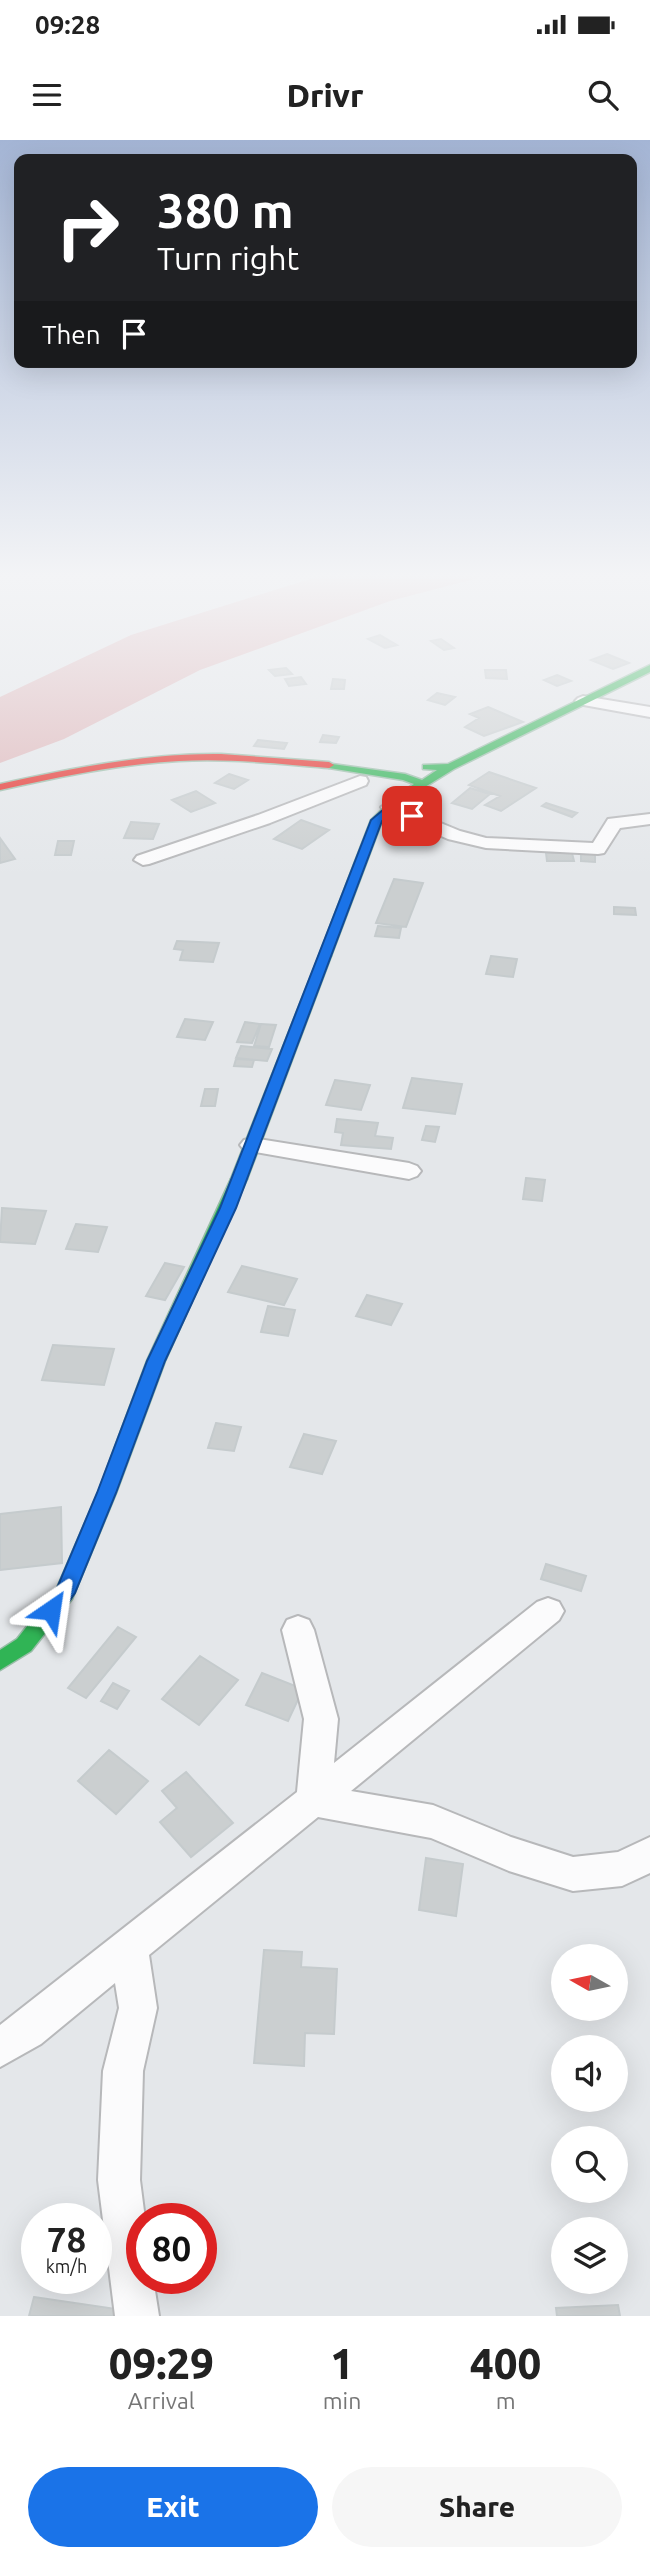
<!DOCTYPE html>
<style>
:root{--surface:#fff;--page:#f6f6f6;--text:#222;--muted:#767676;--accent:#1a73e8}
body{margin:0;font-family:Ubuntu,sans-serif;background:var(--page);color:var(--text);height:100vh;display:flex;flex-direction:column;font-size:26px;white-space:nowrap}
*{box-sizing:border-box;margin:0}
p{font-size:23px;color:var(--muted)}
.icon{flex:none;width:38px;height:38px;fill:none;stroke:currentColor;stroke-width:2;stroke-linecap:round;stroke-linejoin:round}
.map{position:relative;height:2176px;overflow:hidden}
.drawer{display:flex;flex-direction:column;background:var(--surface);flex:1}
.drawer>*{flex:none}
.hud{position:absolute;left:14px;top:14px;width:623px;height:214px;border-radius:14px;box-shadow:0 7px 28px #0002;background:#202124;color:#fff;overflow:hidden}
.needle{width:46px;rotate:279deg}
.controls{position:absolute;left:551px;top:1804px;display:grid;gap:14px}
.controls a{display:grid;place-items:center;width:77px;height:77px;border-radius:50%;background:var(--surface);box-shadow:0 7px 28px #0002;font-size:35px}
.speed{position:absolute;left:21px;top:2063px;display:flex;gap:14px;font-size:35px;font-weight:700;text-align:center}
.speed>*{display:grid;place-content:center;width:91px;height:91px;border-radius:50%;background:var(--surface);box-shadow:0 7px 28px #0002;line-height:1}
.speed small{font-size:18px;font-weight:400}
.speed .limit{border:10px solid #d22;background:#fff;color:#111}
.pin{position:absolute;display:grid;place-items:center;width:60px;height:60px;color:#fff;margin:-30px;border-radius:14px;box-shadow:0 4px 10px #0006}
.me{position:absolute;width:77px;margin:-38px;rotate:32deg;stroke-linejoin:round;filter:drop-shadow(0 0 5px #0008)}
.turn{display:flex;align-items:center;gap:24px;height:147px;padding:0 28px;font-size:32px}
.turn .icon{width:91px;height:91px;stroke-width:2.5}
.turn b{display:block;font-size:49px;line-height:60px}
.then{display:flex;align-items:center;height:66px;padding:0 28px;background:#0003;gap:14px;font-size:26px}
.eta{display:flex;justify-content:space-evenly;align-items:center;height:119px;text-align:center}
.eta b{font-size:42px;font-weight:800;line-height:49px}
.primary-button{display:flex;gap:14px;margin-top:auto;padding:14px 28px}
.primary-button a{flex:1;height:80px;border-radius:42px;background:var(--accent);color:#fff;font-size:28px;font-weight:800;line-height:80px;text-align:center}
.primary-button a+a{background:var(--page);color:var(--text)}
.status{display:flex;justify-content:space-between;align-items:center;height:49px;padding:0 35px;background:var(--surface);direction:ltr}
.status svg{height:19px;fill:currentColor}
header{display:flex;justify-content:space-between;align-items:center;height:91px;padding:0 28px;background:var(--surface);font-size:32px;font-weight:800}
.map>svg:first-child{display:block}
</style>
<div class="status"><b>09:28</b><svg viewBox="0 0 49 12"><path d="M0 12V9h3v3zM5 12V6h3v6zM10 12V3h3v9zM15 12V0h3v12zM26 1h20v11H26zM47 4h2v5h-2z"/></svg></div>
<header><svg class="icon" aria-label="menu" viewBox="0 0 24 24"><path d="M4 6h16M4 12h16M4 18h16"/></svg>Drivr<svg class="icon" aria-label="search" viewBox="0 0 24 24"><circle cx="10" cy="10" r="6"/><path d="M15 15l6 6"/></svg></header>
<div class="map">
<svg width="650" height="2176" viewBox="0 0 650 2176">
<rect width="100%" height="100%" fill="#e4e7ea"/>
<path fill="#deb6b9" d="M329,433h168l-107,28 -190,69 -136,69 -64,24v-66l131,-62z"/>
<path fill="#cbcfd0" stroke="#c5cbcd" stroke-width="2" d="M380,495l17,10 -12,3 -17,-9z
M441,499l13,9 -10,2 -13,-9z
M607,514l22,9 -16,6 -22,-9z
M286,528l6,6 -17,2 -6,-6z
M485,530h21l1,9 -21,-1z
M557,535l14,6 -14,5 -13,-6z
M301,537l5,7 -17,2 -4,-7z
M333,539l12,1 -1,9h-13z
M437,553l18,4 -10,8 -17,-5z
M488,567l35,15 -39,14 -19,-9 14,-9 -9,-4z
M323,595l16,2 -3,6 -16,-1z
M258,600l29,3 -3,6 -30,-3z
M489,632l47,16 -35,23 -16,-6 15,-9 -31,-11z
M229,634l19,6 -14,9 -19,-6z
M470,648l20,6 -18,15 -20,-6z
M196,651l19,12 -24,9 -19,-12z
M546,663l31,10 -5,4 -30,-11z
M301,680l28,10 -27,19 -28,-10z
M131,682l28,2 -6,15 -29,-1z
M0,698l15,21 -15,4z
M58,701h16l-3,14h-16z
M581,712l14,1v9l-14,-1z
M546,713h26l2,8h-27z
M394,739l29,4 -17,44 -30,-4z
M614,767l21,1 1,7 -22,-1z
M378,786l23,2 -2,10 -24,-2z
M177,801l42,2 -6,19 -33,-2 3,-10 -9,-1z
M491,816l26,3 -4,18 -27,-3z
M185,879l28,3 -8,18 -28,-3z
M245,882l15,2 -8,19 -15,-1z
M261,884l15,1 -7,22 -15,-1z
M241,906l31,3 -5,12 -31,-3z
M236,919l18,1 -2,7 -18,-1z
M412,938l50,6 -7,30 -52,-6z
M335,940l35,5 -9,25 -35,-5z
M205,949h13l-3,17h-14z
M337,979l41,4 -3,13 18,2 -2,11 -50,-4 2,-12 -8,-1z
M426,986l13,1 -4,15 -13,-2z
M526,1038l19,2 -3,21 -19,-2z
M2,1068l44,3 -11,33 -35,-2z
M76,1084l31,3 -9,25 -32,-3z
M165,1123l19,4 -19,33 -19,-4z
M242,1126l55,13 -13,26 -56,-13z
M367,1155l35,9 -11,21 -35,-9z
M268,1166l27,4 -7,26 -27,-4z
M53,1205l61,4 -10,36 -62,-5z
M216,1283l25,4 -7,24 -26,-3z
M304,1294l32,7 -14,33 -32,-7z
M61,1367l1,56 -62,7v-56z
M546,1424l40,12 -5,15 -40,-12z
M118,1487l18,10 -50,61 -18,-10z
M200,1516l38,24 -39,45 -37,-26z
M262,1533l41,16 -15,32 -42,-16z
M113,1543l16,8 -12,18 -16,-8z
M109,1610l39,31 -32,33 -38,-33z
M186,1632l47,51 -42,34 -31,-35 17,-14 -15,-17z
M426,1718l37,6 -7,52 -37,-6z
M264,1810l38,2 -1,15 36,2 -3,65 -29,-1 -1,33 -50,-3z
M34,2157l89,13 -1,6h-93z
M618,2165l2,11h-63l-1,-8z"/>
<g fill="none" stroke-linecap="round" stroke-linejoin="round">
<defs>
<path id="street" d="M583,556l67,11v10l-72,-13 -3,-3 3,-3z
M360,636l6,1 2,4 -2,4 -96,38 -121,41 -6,1 -9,-5 3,-4 121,-41z
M390,662l70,29 26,7 107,5 15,-24 42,-5v10l-30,4 -16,25 -6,1 -112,-6 -38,-9 -64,-28 -3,-4z
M252,998l157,25 8,3 4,5 -4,5 -8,3 -165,-29 -4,-5 4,-5z
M548,1458l11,4 5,9 -5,9 -208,171 82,14 78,32 62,20 45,-5 32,-15v36l-28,13 -49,5 -64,-20 -78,-33 -113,-21 -169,138 8,53 -14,63 -3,109 5,39h-3v59h11l6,38h-44l-17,-136 5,-109 16,-63 -4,-25 -74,61 -41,23v-42l297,-233 7,-73 -22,-89 5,-10 11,-4 11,4 5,10 24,89 -4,44 203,-161z"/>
<path id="fast" d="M650,525v7l-196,97 -50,31 -22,21 -51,135 -6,4 -4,-1 -2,-3 52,-136 25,-24 18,-12 -11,-4 -74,-12 -5,-3 1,-2 80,11 17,6 15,-10 -14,-1v-4l25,-1z
M239,1034l8,5 -82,182 -49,132 -44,106 -41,52 -31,19v-20l17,-11 40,-51 41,-95 49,-132 84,-182z"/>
<path id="jam" d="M221,614l108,8 5,3 -5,3c-50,-4 -100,-10 -150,-7 -60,3 -120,16 -179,29v-6c73,-16 146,-31 221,-30z
M325,812l6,4 -84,223 -3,3h-10l-3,-3 88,-223z"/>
</defs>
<use href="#street" stroke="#b7b8ba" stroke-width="4"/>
<use href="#fast" stroke="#9abda9" stroke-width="3"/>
<use href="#jam" stroke="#9abda9" stroke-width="3"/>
<use href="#street" fill="#fbfbfc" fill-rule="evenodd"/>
<use href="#fast" fill="#30b455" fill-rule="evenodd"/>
<use href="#jam" fill="#e5322d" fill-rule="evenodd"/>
</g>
<linearGradient id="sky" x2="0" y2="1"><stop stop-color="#a4b5d5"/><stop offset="0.59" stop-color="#f3f4f6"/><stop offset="1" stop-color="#f3f4f6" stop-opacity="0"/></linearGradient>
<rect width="650" height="738" fill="url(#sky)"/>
<path fill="#1a73e8" stroke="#114b97" stroke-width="2" d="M390,664l27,12 -5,4 -20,-8 -10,9 -146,387 -71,153 -49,132 -41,100 -16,23 -8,3 -7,-3 -3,-6 16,-22 40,-95 50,-132 73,-153 151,-388z"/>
</svg>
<div class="controls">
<a><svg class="needle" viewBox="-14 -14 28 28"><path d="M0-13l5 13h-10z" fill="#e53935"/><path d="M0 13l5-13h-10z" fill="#767676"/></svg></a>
<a><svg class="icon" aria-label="sound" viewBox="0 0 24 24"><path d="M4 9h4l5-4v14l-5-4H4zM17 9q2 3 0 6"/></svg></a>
<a><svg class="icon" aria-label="search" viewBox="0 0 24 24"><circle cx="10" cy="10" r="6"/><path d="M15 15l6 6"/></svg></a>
<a><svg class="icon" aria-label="layers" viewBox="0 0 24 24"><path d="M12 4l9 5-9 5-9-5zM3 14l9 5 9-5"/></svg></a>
</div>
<div class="speed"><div>78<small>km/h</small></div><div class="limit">80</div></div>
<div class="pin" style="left:412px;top:676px;background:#d93025"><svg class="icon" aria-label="arrive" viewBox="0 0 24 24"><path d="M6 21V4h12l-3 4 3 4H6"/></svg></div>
<svg class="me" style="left:51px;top:1470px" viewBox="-20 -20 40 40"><path d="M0-17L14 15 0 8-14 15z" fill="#1a73e8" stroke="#fff" stroke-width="4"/></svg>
<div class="hud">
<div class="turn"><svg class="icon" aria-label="right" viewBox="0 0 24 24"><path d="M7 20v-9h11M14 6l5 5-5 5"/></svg><div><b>380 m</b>Turn right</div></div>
<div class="then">Then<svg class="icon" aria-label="arrive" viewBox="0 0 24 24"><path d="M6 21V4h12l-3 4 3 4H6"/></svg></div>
</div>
</div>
<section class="drawer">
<div class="eta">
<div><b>09:29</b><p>Arrival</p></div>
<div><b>1</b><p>min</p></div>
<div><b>400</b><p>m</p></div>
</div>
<div class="primary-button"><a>Exit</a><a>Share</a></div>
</section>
